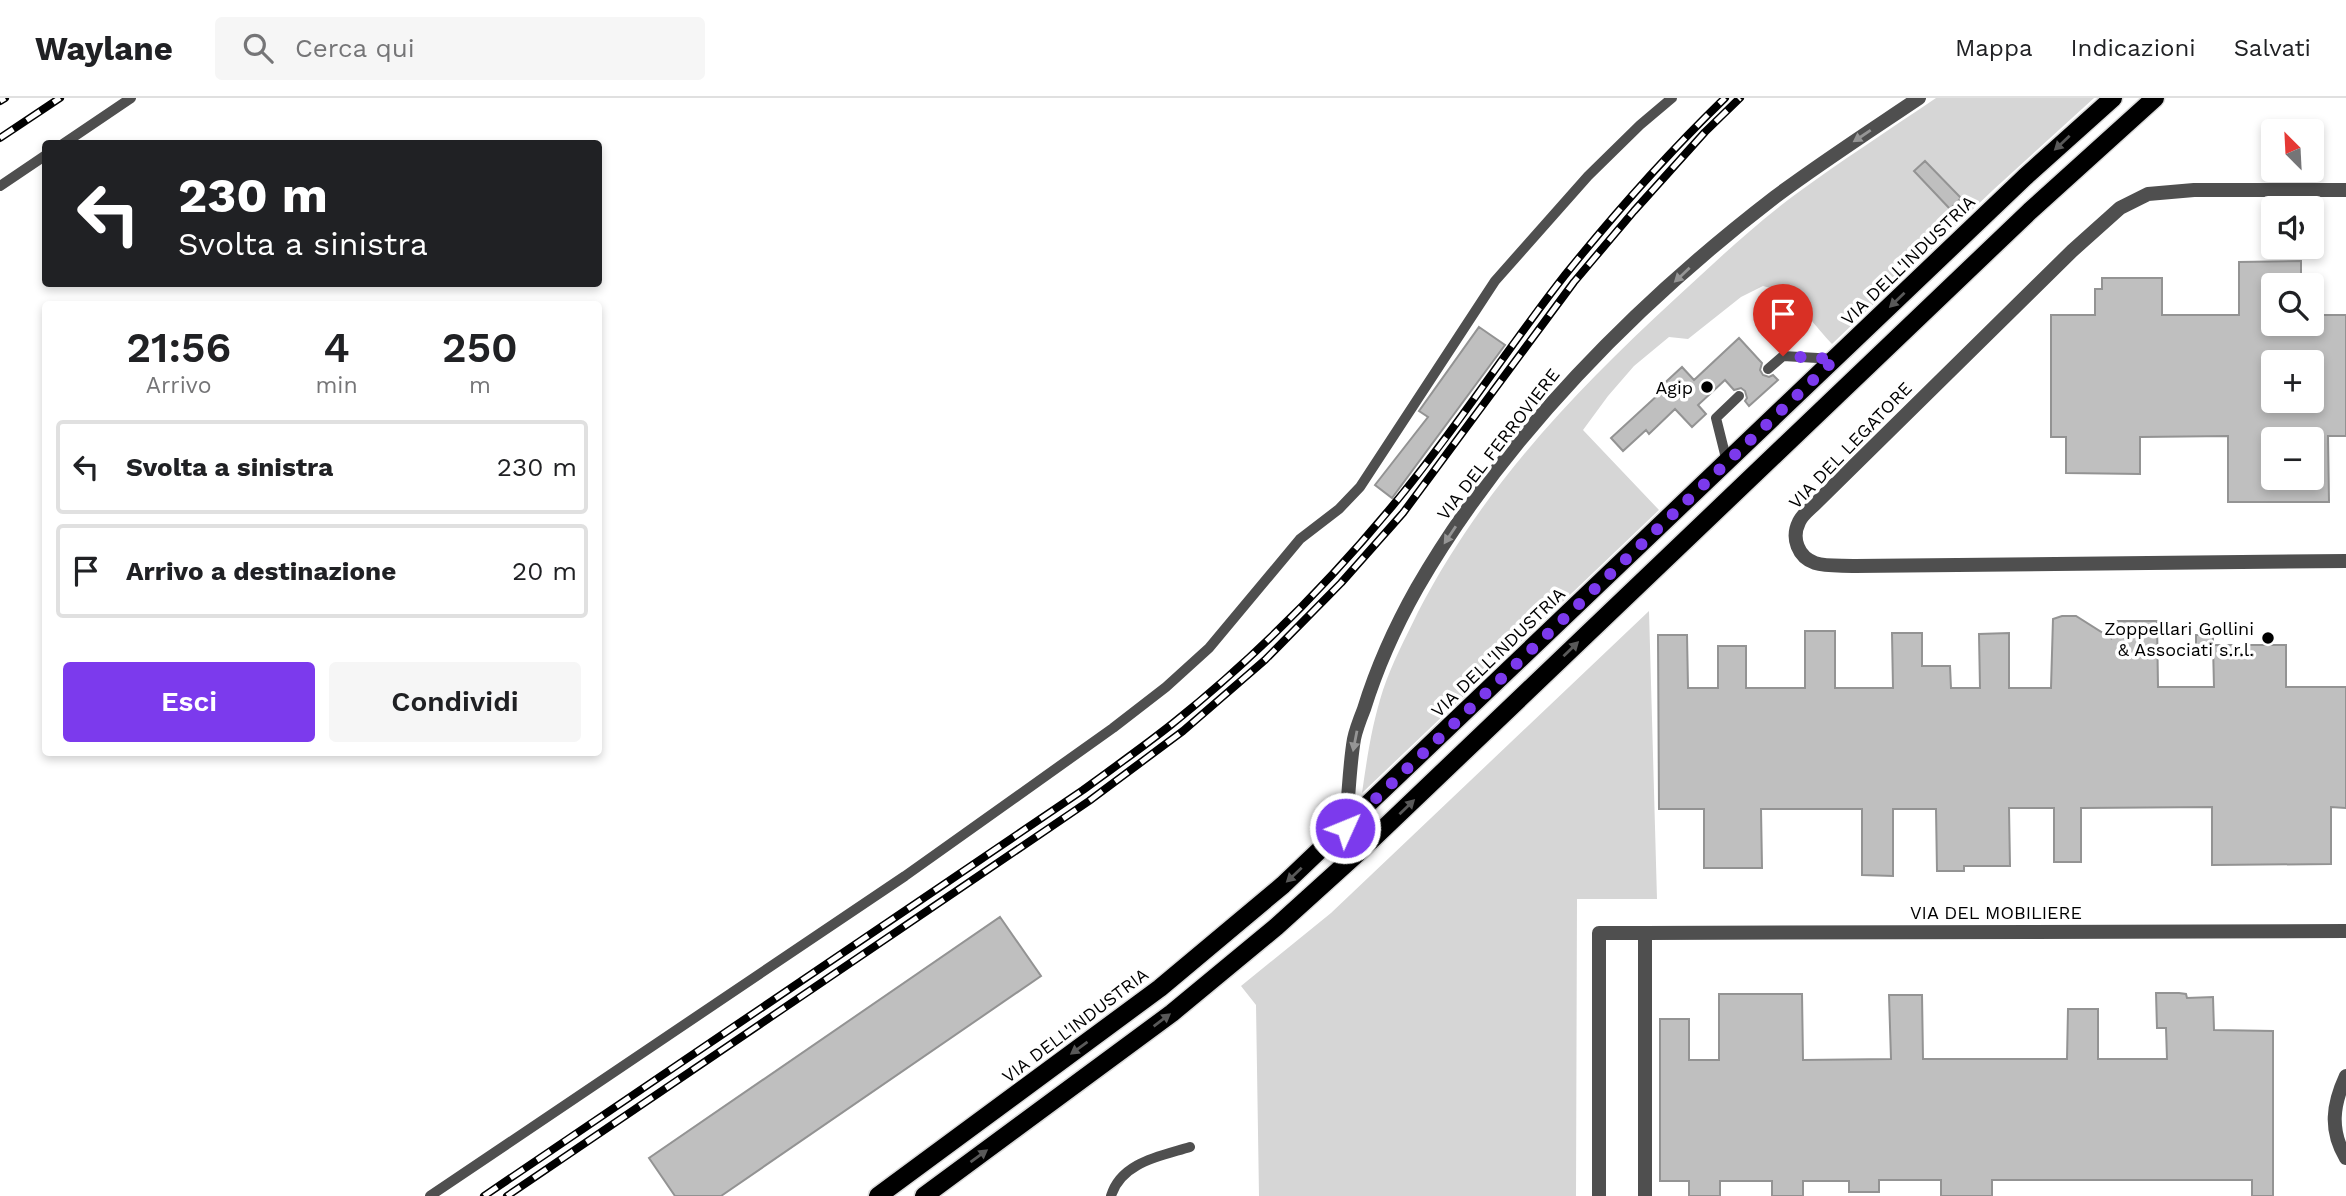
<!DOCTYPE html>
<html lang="it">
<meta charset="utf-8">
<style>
:root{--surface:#fff;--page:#f6f6f6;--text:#202124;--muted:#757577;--line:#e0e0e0;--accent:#7c3aed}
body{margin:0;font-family:"Work Sans",sans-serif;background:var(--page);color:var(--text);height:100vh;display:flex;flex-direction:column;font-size:26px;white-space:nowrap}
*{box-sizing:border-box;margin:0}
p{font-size:23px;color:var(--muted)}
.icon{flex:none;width:38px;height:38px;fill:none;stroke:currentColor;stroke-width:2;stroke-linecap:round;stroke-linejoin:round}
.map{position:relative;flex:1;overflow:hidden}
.side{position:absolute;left:42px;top:203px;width:560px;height:455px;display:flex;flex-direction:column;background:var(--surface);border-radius:7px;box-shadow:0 4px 10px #0003}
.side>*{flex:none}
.hud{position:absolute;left:42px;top:42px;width:560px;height:147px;border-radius:7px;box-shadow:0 4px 10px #0003;background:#202124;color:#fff;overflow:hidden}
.needle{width:46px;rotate:336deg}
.buttons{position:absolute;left:2261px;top:21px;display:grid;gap:14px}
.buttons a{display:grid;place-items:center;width:63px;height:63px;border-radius:7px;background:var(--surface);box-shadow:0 4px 10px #0003;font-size:35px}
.pin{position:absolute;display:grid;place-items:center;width:60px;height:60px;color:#fff;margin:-72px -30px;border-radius:50% 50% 50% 0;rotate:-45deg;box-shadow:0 0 7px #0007}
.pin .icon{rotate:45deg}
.me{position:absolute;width:77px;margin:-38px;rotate:46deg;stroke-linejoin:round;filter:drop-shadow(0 0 5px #0008)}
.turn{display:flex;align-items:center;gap:24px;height:147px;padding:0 21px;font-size:32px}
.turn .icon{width:91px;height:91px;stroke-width:2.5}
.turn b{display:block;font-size:49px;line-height:60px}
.eta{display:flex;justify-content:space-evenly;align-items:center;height:119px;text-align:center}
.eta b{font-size:42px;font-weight:600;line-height:49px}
.cta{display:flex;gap:14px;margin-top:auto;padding:14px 21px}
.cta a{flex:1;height:80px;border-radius:7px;background:var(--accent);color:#fff;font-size:28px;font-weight:600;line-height:80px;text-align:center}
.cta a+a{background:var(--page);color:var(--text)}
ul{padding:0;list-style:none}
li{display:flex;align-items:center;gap:21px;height:94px;margin:0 14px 10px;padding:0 7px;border:4px solid var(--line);border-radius:7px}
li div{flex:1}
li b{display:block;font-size:26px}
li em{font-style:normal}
header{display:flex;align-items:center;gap:42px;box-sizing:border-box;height:98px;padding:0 35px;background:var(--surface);border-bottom:2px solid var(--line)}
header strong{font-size:33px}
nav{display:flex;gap:38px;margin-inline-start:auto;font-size:24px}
.search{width:490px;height:63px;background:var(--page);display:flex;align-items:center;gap:18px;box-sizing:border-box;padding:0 24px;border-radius:7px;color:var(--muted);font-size:26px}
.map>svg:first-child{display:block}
</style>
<header>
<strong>Waylane</strong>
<div class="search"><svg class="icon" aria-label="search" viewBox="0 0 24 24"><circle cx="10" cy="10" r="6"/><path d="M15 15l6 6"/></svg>Cerca qui</div>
<nav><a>Mappa</a><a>Indicazioni</a><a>Salvati</a></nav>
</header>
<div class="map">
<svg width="2346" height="1098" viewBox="0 0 2346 1098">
<rect width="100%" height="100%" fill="#fff"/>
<path fill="#d6d6d6" d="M1936,0h158l-101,92 -161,154c-19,-20 -40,-52 -69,-58l-22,11 -53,42 -19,-2 -35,29 -26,30 -25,34 76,80 -297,283c5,-35 10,-69 21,-103 9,-27 23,-53 35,-78 65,-125 155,-219 258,-314 39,-36 77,-72 120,-104 45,-33 93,-64 140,-96z
M1649,513l8,288h-80l-1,297h-317l-3,-191 -15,-19 90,-73z"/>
<path fill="#bfbfbf" stroke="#939393" stroke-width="2" fill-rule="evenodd" d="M1925,63l36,37 -11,11 -36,-38z
M2301,163v24h-28v39h39v-9h34v121h-18l1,66h-101v-66l-88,1v37l-74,-1v-36h-15v-122h44v-26h7v-11h60v37h77v-53zM2273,264h39v39h-39zM2273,341h39v39h-39z
M1479,229l26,18 -113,153 -17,-13 53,-68 -9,-6z
M1739,240l23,25 -2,7 3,5 6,2 4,-2 5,5 -29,26 -4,-5 2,-3 -2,-7 -4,-3 -7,2 -9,-10 -27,25 8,9 -14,13 -17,-18 -26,25 -3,-4 -23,21 -12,-13 49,-45 -3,-3 25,-23 12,13z
M2062,518h14l35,22 -1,-17h47l1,66h56l-1,-42h73v42h60v121l-15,-1v57l-119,1v-58l-131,1v54h-27v-54h-45l1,58h-46v5h-27l-1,-62h-43v67l-31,-1v-66h-101l1,59h-58v-59h-45l-1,-174h29l1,53h30v-42h28v42h59v-57h30v57h58l-1,-55h30v33h28l1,22h29l-1,-54 30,-1v55h42l2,-69z
M2196,537h17v15l-17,1z
M1000,819l41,59 -320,220h-46l-26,-38z
M2156,895h23l7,1 1,4 26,-1 1,33 59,1v165h-21v-16h-260v16h-51v-16h-62v12h-30v-11h-46v15h-31v-15h-52v15h-31v-15h-29v-162h29v41h30v-66h83l1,66 88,-1 -2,-64h33l1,64h144l1,-50h30v50h69l-1,-31h-9z"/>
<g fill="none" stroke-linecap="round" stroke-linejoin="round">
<defs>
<path id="primary" d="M878,1098l282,-208 123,-103 742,-708 88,-79
M924,1098l248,-183 104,-86 84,-76 670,-640 125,-113"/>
</defs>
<use href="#primary" stroke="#dbdbdb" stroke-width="21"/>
<path stroke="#4f4f4f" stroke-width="10" d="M63,46l68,-46
M0,88l46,-31
M1768,271l15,-13 52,3
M1727,364l-11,-44 23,-22
M430,1098l475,-320 208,-148 53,-41 43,-39 91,-109 39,-30 21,-22 135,-206 93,-105 52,-51 32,-27
M1111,1098c10,-34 50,-40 79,-49"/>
<path stroke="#4f4f4f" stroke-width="14" d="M2346,92h-152l-46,4 -28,14 -48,43 -258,254c-5,5 -12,10 -15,17 -8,16 -1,35 16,41 12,4 28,2 40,3l491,-5
M1345,730c4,-29 4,-60 9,-89 2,-10 6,-20 10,-30 13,-42 31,-82 53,-121 87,-151 220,-285 358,-391 47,-35 95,-66 144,-99
M2346,978c-13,28 -17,54 0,82
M1599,1098v-263h46
M1645,1098v-263l701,-2"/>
<use href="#primary" stroke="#000" stroke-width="18"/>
<defs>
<path id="rail" d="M0,3l5,-3
M0,40l60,-40
M484,1098l599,-406c30,-22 60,-43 89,-66 81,-65 156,-140 222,-220 61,-73 112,-154 171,-229 50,-62 103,-122 160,-177
M507,1098l582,-395 94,-70 82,-71 76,-77 62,-70 171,-231 60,-71 71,-79 35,-34"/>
</defs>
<use href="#rail" stroke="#000" stroke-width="8"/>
<use href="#rail" stroke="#fff" stroke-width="5" stroke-dasharray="16" stroke-linecap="butt"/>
</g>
<defs><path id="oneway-solid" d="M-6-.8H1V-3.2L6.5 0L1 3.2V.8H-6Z" transform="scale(1.75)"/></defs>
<g fill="#959595">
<use href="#oneway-solid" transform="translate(1862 38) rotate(146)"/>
<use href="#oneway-solid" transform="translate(1682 177) rotate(137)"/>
<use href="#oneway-solid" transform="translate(1450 437) rotate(124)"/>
<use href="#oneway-solid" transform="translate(1355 643) rotate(101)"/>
</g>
<g fill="#595959">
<use href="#oneway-solid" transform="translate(2062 45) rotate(137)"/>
<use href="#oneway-solid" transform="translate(1897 202) rotate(136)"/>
<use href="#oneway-solid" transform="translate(1571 551) rotate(-44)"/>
<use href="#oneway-solid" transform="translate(1407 709) rotate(-44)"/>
<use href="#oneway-solid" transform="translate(1294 777) rotate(137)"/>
<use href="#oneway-solid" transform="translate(1162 922) rotate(-37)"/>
<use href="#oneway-solid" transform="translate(1079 950) rotate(144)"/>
<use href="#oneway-solid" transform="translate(979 1058) rotate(-36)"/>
</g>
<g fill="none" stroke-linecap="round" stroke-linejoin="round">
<path stroke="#7c3aed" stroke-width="12" stroke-dasharray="0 21.6" d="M1345,730l490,-469 -52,-3"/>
</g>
<g fill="#000" stroke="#fff" stroke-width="2.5">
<circle cx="1707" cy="289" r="7"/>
<circle cx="2268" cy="540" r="7"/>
</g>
<g text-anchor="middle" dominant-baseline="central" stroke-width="7" stroke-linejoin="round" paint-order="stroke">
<g font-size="18" fill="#000" stroke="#fff">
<text transform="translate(1908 162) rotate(-44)">VIA DELL'INDUSTRIA</text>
<text transform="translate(1498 346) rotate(-52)">VIA DEL FERROVIERE</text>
<text transform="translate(1850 347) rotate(-46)">VIA DEL LEGATORE</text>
<text transform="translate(1498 554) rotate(-44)">VIA DELL'INDUSTRIA</text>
<text x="1996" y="814">VIA DEL MOBILIERE</text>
<text transform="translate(1075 927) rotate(-37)">VIA DELL'INDUSTRIA</text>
</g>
<g font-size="18" fill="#000" stroke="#fff" text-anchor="end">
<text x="1693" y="289">Agip</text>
<text x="2254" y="530">Zoppellari Gollini<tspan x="2254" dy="21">&amp; Associati s.r.l.</tspan></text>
</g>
</g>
</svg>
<div class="buttons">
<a><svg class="needle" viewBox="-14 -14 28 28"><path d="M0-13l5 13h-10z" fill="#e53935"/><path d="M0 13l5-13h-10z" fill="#757577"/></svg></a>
<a><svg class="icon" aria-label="sound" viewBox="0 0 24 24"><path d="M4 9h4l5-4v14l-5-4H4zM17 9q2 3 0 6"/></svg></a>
<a><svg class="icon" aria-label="search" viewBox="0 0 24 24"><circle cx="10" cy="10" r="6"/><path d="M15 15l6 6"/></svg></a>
<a>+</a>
<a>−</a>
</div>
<div class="pin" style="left:1783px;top:258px;background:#d93025"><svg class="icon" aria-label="arrive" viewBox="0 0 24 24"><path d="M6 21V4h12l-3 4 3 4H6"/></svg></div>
<svg class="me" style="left:1345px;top:730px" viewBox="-20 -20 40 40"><circle r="17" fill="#7c3aed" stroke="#fff" stroke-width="3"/><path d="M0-11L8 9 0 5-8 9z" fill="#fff"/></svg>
<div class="hud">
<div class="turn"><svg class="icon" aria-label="left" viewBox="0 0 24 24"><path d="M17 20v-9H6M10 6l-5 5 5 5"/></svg><div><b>230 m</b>Svolta a sinistra</div></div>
</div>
<section class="side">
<div class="eta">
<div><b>21:56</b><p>Arrivo</p></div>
<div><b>4</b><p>min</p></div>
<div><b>250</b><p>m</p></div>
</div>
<ul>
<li><svg class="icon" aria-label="left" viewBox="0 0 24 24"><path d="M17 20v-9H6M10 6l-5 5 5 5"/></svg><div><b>Svolta a sinistra</b></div><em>230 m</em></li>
<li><svg class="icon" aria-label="arrive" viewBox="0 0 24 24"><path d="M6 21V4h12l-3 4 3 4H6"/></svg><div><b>Arrivo a destinazione</b></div><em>20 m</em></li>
</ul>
<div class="cta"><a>Esci</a><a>Condividi</a></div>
</section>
</div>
